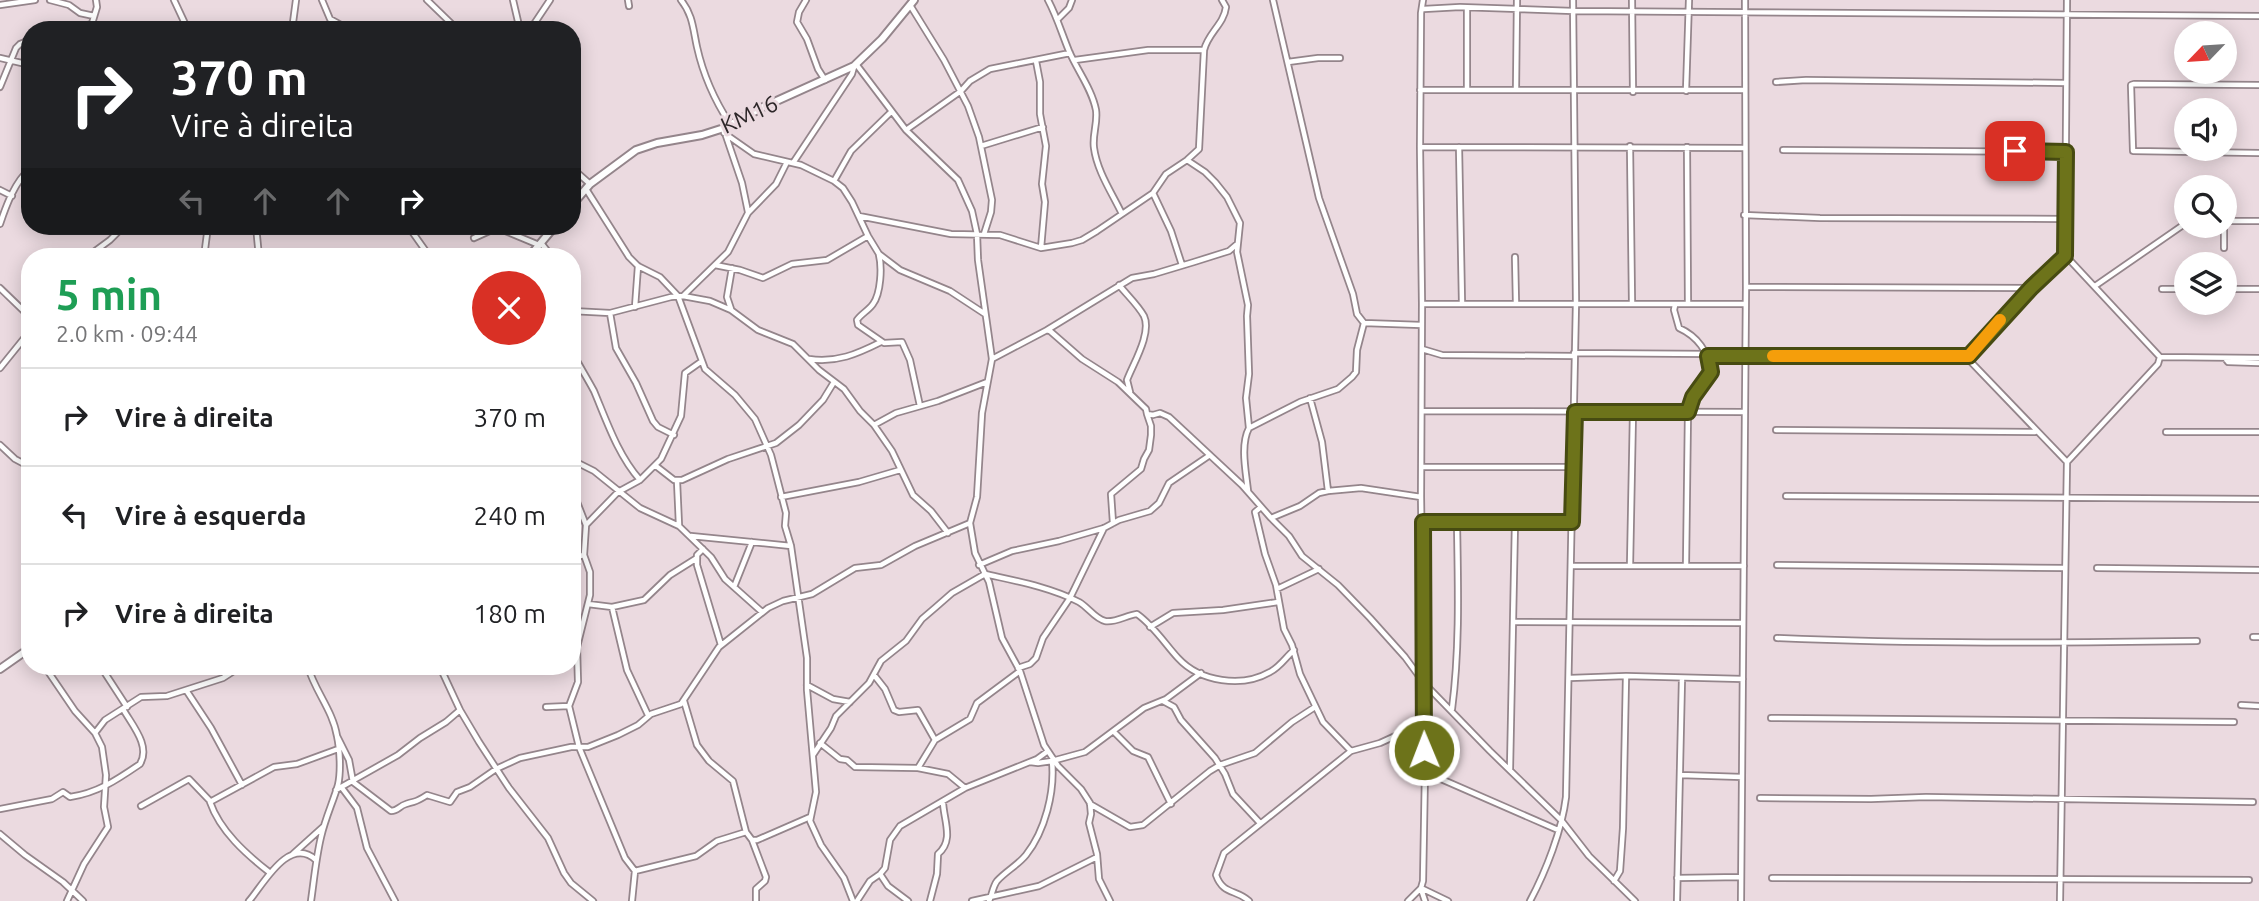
<!DOCTYPE html>
<html lang="pt">
<meta charset="utf-8">
<style>
:root{--surface:#fff;--page:#f6f6f6;--text:#202124;--muted:#757577;--line:#e0e0e0}
body{margin:0;font-family:Ubuntu,sans-serif;background:var(--page);color:var(--text);height:100vh;display:flex;flex-direction:column;font-size:26px;white-space:nowrap}
*{box-sizing:border-box;margin:0}
p{font-size:23px;color:var(--muted)}
.icon{flex:none;width:38px;height:38px;fill:none;stroke:currentColor;stroke-width:2;stroke-linecap:round;stroke-linejoin:round}
.map{position:relative;flex:1;overflow:hidden}
.side{position:absolute;left:21px;top:248px;width:560px;height:427px;display:flex;flex-direction:column;background:var(--surface);border-radius:28px;box-shadow:0 4px 18px #0003}
.side>*{flex:none}
.hud{position:absolute;left:21px;top:21px;width:560px;height:214px;border-radius:28px;box-shadow:0 4px 18px #0003;background:#202124;color:#fff;overflow:hidden}
.needle{width:46px;rotate:245deg}
.controls{position:absolute;left:2174px;top:21px;display:grid;gap:14px}
.controls a{display:grid;place-items:center;width:63px;height:63px;border-radius:50%;background:var(--surface);box-shadow:0 4px 18px #0003;font-size:35px}
.pin{position:absolute;display:grid;place-items:center;width:60px;height:60px;color:#fff;margin:-30px;border-radius:14px;box-shadow:0 4px 10px #0006}
.me{position:absolute;width:77px;margin:-38px;rotate:359deg;stroke-linejoin:round;filter:drop-shadow(0 0 5px #0008)}
.turn{display:flex;align-items:center;gap:24px;height:147px;padding:0 35px;font-size:32px}
.turn .icon{width:91px;height:91px;stroke-width:2.5}
.turn b{display:block;font-size:49px;line-height:60px}
.lanes{display:flex;align-items:center;height:66px;padding:0 35px;background:#0003;justify-content:center;gap:35px;direction:ltr}
.lanes .off{opacity:.35}
.round{display:grid;place-items:center;flex:none;width:74px;height:74px;border-radius:37px;background:var(--page)}
.overview{display:flex;align-items:center;justify-content:space-between;height:119px;padding:0 35px}
h1{font-size:42px;font-weight:600;line-height:52px;color:#1e9e55}
ul{padding:0;list-style:none}
li{display:flex;align-items:center;gap:21px;height:98px;padding:0 35px;border-top:2px solid var(--line)}
li div{flex:1}
li b{display:block;font-size:26px}
li em{font-style:normal}
.map>svg:first-child{display:block}
</style>
<div class="map">
<svg width="2259" height="901" viewBox="0 0 2259 901">
<rect width="100%" height="100%" fill="#ebdae0"/>
<g fill="none" stroke-linecap="round" stroke-linejoin="round">
<defs>
<path id="street" d="M50,0l19,5 11,8 14,3
M174,0l14,30
M322,0l8,19 20,11
M427,0l31,30
M513,0l7,30
M628,0l1,6
M681,0c12,15 12,29 16,47 6,27 18,54 33,77
M806,0l-7,12 -2,10 10,17 11,30 7,11
M1048,0c9,17 14,34 21,51 8,19 23,38 27,59 2,13 -4,25 -2,38 3,23 18,45 28,66
M1273,0l46,198 34,96 4,20 7,9 57,2
M1632,0l1,92
M0,5l35,-5
M910,5l34,55 24,46 11,31 13,63 -1,12 -7,22
M1467,8v82
M1424,9l36,-2 113,4 686,5
M1058,19l11,-11 3,-8
M69,30l22,-6
M90,30l7,-23 -1,-7
M292,30l4,-30
M530,30l20,-30
M0,58l30,7
M1075,60l73,-10h56
M1036,61l4,21v32l6,32 -4,38 3,18 -4,46
M1288,62l30,-4h22
M856,64l50,66 52,50 14,31 5,23 1,26 14,99 -10,54 -5,84 -7,26 5,30 14,29 13,56 18,33 24,74 14,21 23,23 9,14 1,11 -2,9 8,31 2,25 11,22
M1776,82l30,-2 260,3
M2259,85l-125,-1 -3,1 2,66 126,2
M0,87l16,-39 4,-4 10,-4
M1420,90h324
M1516,90l1,-90
M1686,91l3,-91
M724,128v5l30,21 47,11 33,16 9,7 9,14 16,34 11,18 21,16 50,21 35,23
M906,130l55,-39 9,-10 20,-12 80,-16
M725,133l17,50 6,29
M981,146l62,-19
M1630,146l2,156
M1420,147l324,1
M1459,147l3,156
M1687,147l1,157
M1783,150l283,2
M1187,160l18,12 10,10 12,15 13,26 -3,29 11,53 -1,11 2,58 -3,24 3,30
M793,163l59,-89 2,-7
M572,168l18,16
M834,181l17,-30 40,-39
M586,189l43,68 9,9 22,11 18,19 27,73 30,26 20,24 16,36 15,58 -1,13 6,20 16,112v32l9,102 -6,29 11,24 23,33 9,23
M0,190l12,6
M1153,193l18,38 11,34
M1744,215l76,3 245,1
M859,216l92,18 49,1 41,13 31,-5 10,-3 15,-9 56,-38 13,-19 21,-14 12,-11 5,-99c4,-17 20,-26 22,-43l-4,-7
M2224,221h35
M0,224c6,-18 15,-43 30,-55
M256,226l3,31
M408,226l22,31
M474,238l20,-9 9,1 36,15
M541,243l11,14
M2224,248v-22
M879,255c3,12 2,38 -6,49 -4,6 -12,10 -16,16l1,5 26,18 18,-1 8,18 10,46
M2065,255l2,-255
M87,257l23,-17 14,-14
M204,257l4,-31
M1515,257l1,46
M715,265l25,5 23,8 29,-14 35,-4 41,-24
M1119,285c8,10 19,20 25,31 8,17 -11,48 -17,64l3,12
M2095,286l91,-63
M1746,287l285,1
M0,288l30,29
M2162,289h24
M2224,289h35
M683,296l45,-44 20,-39 28,-29 11,-22
M1422,304h322
M1675,305l-1,5 5,18c18,8 30,24 32,44l-18,25 -5,15 -2,154
M635,307l3,-41
M731,309l-4,-12 5,-29
M572,311l38,2 61,-16 12,-1 27,5 21,9 27,20 35,14 26,26 25,19 16,22 14,14 18,26 21,44 18,16 17,22
M610,313l6,35 20,35 17,38 5,6 16,8
M1047,330l85,-52 22,-4 40,-12 35,-11 7,-6
M1422,349l20,6 133,1
M572,352c7,13 15,26 22,39 13,31 24,64 46,89
M1574,353l395,3
M1969,356l1,-3 61,-65 34,-33 95,102 99,1
M1969,356l2,6 96,100 91,-98 2,-7
M2225,358l3,4 31,1
M809,359c28,4 48,-5 72,-17
M992,359l55,-29 3,1 32,28 36,23 28,27 1,5 6,1 7,-2 9,4 73,68 29,33 29,-12 19,-13 9,-2 33,-3 60,9
M0,368l30,-37
M1310,398l12,44 6,49
M1422,411l322,1
M874,425l22,-12 42,-12 49,-19
M1776,430l259,2
M2166,432h93
M0,445l15,14 15,8
M572,460l22,11 46,37 39,18 32,31 14,22 37,33
M656,466l18,14h8l46,-21 48,-16 23,-18 24,-25 11,-18
M1422,467h151
M572,472l5,30 9,23 -2,30 6,17v23l-13,52 1,35 -9,24 10,41 46,111 10,13 -3,30
M677,481l2,44
M1248,491c-2,-19 -8,-46 1,-63l51,-26 38,-13 14,-12 4,-5 1,-22 7,-27
M1786,496l473,3
M781,497l78,-15 41,-12
M1261,507l-6,5 10,42 11,31 8,44 8,16 8,29 23,48 28,29
M1271,518l18,18 13,20 36,29 32,33 35,39 19,26 66,68 71,69 28,36 46,45
M1423,522h149
M1113,523l-2,-29 30,-25 3,-10 5,-9 2,-15v-9l-4,-12
M586,525l32,-33 22,-12 21,-21 20,-43 4,-43 17,-12
M691,536l100,10
M703,549l-6,6v10l24,80
M572,558l12,-3
M979,565l33,-14 47,-10 45,-13 15,-8 31,-9 9,-8 10,-20 41,-28
M1777,565l288,3
M1571,566h173
M1630,566l3,-154
M2097,568l162,2
M734,587l18,-45
M1277,589l42,-20
M588,604l24,3 32,-7 26,-25 27,-17
M612,607l15,63 21,45
M1513,622l230,1
M1150,627l23,-14 50,-3 55,-8
M2253,637h6
M1777,638c140,6 280,5 420,3
M45,667l30,44 20,22 7,14 4,28 -2,32 4,20 -24,37 -17,37
M101,667l26,40
M308,667c7,24 25,44 29,69 3,14 4,36 1,49 -5,17 -13,34 -17,52 -5,21 -7,43 -10,64
M440,667l20,43 19,32 30,46 39,50 16,35 7,10 22,18
M1018,668l12,-4 6,-6 7,-20 27,-40 34,-70
M874,675l11,14 9,21 5,2 19,-2 17,30
M1570,678l56,-2 117,3
M807,685l26,14 17,3
M186,690l25,38 31,57
M684,701l13,44 12,16 24,20 13,51 6,8h5l53,-23
M1163,701l11,6 7,13 34,38 10,16 8,20 27,29
M2241,705l18,1
M546,707l23,-1
M1452,709c8,-61 6,-125 5,-186
M1771,718l463,4
M1114,732l19,19 15,6 23,47
M95,733l10,-13 36,-23 26,-1 56,-18 17,-11
M337,736l12,24 4,22 38,29c7,0 8,-5 15,-7 12,-4 9,-1 21,-9l23,7 7,-10 13,-5 26,-18 24,-11 51,-11h17l30,-12 20,-10 13,-11 30,-10 38,-57 49,-39 15,-7 29,-7 43,-26 26,-3 34,-19 55,-23
M820,743l20,16 7,1 8,7 63,1 30,6 17,14
M813,755l18,-27 5,-12 33,-33 12,-22 25,-20 16,-22 14,-12 16,-14 33,-19c31,7 65,13 94,28 9,5 16,17 26,19 10,2 22,-6 32,-7 17,12 28,30 41,44 22,24 64,30 92,14 10,-5 16,-15 24,-22
M1030,762l8,1 14,-2 33,-9 59,-44 22,-9 35,-26
M918,768l17,-28 35,-21 7,-16 43,-32
M1510,769l5,-246
M1425,772l133,58
M1680,775l62,2
M342,788l15,20 10,40 28,53
M336,790l62,-35 22,-17 26,-16 14,-12
M1760,798l111,1 55,-2 327,5
M1090,804l40,23 13,-2 67,-54 10,-6 35,-12 37,-31 23,-15
M141,806l48,-27 22,23
M0,809l52,-10 11,-7 7,5c28,-4 48,-18 70,-33 11,-18 -8,-39 -17,-55
M0,834l25,21 38,27 20,19
M752,840l14,37 -1,4 -9,8v12
M293,854l30,-27
M635,871l61,-15 21,-15 29,-9
M269,872c-23,-18 -49,-41 -59,-70l64,-35 23,-3 41,-15
M880,874l8,12 20,15
M1677,878l64,-1
M1772,878l477,2
M1614,881l6,-10 3,-43 3,-152
M1421,888l27,13
M1421,889l4,12
M249,901c14,-16 40,-66 67,-41
M857,901l13,-20 10,-7 5,-6 5,-28 10,-14 65,-38 72,-29 11,-8
M930,901l7,-27 1,-20c17,-14 5,-35 5,-53
M972,901l67,-15 58,-29
M989,901c3,-6 4,-15 8,-20 9,-10 21,-16 29,-26 19,-24 29,-63 26,-94
M1249,901c-13,-12 -26,-6 -33,-26l8,-22 127,-102 29,-8 22,-10 21,-4
M1408,901l13,-13 2,-7 2,-109 -4,-275 1,-193 -2,-157 1,-134 2,-13
M1530,901c16,-30 32,-71 36,-104l10,-495 -3,-302
M1677,901l5,-223
M1741,901l5,-614 -1,-287
M2060,901l7,-439"/>
<path id="secondary" d="M572,205l18,-21 46,-34 21,-7 45,-8 22,-7 37,-20 93,-42 28,-27 32,-39
M529,257l26,-31
M0,669l30,-21"/>
</defs>
<use href="#street" stroke="#94858b" stroke-width="8"/>
<use href="#secondary" stroke="#94858b" stroke-width="10"/>
<use href="#street" stroke="#fff" stroke-width="4.5"/>
<use href="#secondary" stroke="#fff" stroke-width="6"/>
</g>
<g fill="none" stroke-linecap="round" stroke-linejoin="round">
<defs>
<path id="route" d="M1424,750l-1,-228h149l3,-110h113l5,-15 18,-25 -3,-16h261l62,-68 34,-32 1,-104 -51,-1"/>
</defs>
<use href="#route" stroke="#474b11" stroke-width="18"/>
<use href="#route" stroke="#6d731a" stroke-width="12"/>
<path stroke="#f59e0b" stroke-width="12" d="M1773,356h196l31,-36"/>
</g>
<g text-anchor="middle" dominant-baseline="central" stroke-width="6" stroke-linejoin="round" paint-order="stroke">
<g font-size="23" fill="#2d2729" stroke="#ebdae0">
<text transform="translate(749 114) rotate(-25)">KM16</text>
</g>
</g>
</svg>
<div class="controls">
<a><svg class="needle" viewBox="-14 -14 28 28"><path d="M0-13l5 13h-10z" fill="#e53935"/><path d="M0 13l5-13h-10z" fill="#757577"/></svg></a>
<a><svg class="icon" aria-label="sound" viewBox="0 0 24 24"><path d="M4 9h4l5-4v14l-5-4H4zM17 9q2 3 0 6"/></svg></a>
<a><svg class="icon" aria-label="search" viewBox="0 0 24 24"><circle cx="10" cy="10" r="6"/><path d="M15 15l6 6"/></svg></a>
<a><svg class="icon" aria-label="layers" viewBox="0 0 24 24"><path d="M12 4l9 5-9 5-9-5zM3 14l9 5 9-5"/></svg></a>
</div>
<div class="pin" style="left:2015px;top:151px;background:#d93025"><svg class="icon" aria-label="arrive" viewBox="0 0 24 24"><path d="M6 21V4h12l-3 4 3 4H6"/></svg></div>
<svg class="me" style="left:1424px;top:750px" viewBox="-20 -20 40 40"><circle r="17" fill="#6d731a" stroke="#fff" stroke-width="3"/><path d="M0-11L8 9 0 5-8 9z" fill="#fff"/></svg>
<div class="hud">
<div class="turn"><svg class="icon" aria-label="right" viewBox="0 0 24 24"><path d="M7 20v-9h11M14 6l5 5-5 5"/></svg><div><b>370 m</b>Vire à direita</div></div>
<div class="lanes"><svg class="icon off" aria-label="left" viewBox="0 0 24 24"><path d="M17 20v-9H6M10 6l-5 5 5 5"/></svg><svg class="icon off" aria-label="ahead" viewBox="0 0 24 24"><path d="M12 20V5M6 11l6-6 6 6"/></svg><svg class="icon off" aria-label="ahead" viewBox="0 0 24 24"><path d="M12 20V5M6 11l6-6 6 6"/></svg><svg class="icon" aria-label="right" viewBox="0 0 24 24"><path d="M7 20v-9h11M14 6l5 5-5 5"/></svg></div>
</div>
<section class="side">
<div class="overview"><div><h1>5 min</h1><p>2.0 km · 09:44</p></div><a class="round" style="background:#d93025;color:#fff"><svg class="icon" aria-label="close" viewBox="0 0 24 24"><path d="M6 6l12 12M18 6L6 18"/></svg></a></div>
<ul>
<li><svg class="icon" aria-label="right" viewBox="0 0 24 24"><path d="M7 20v-9h11M14 6l5 5-5 5"/></svg><div><b>Vire à direita</b></div><em>370 m</em></li>
<li><svg class="icon" aria-label="left" viewBox="0 0 24 24"><path d="M17 20v-9H6M10 6l-5 5 5 5"/></svg><div><b>Vire à esquerda</b></div><em>240 m</em></li>
<li><svg class="icon" aria-label="right" viewBox="0 0 24 24"><path d="M7 20v-9h11M14 6l5 5-5 5"/></svg><div><b>Vire à direita</b></div><em>180 m</em></li>
</ul>
</section>
</div>
